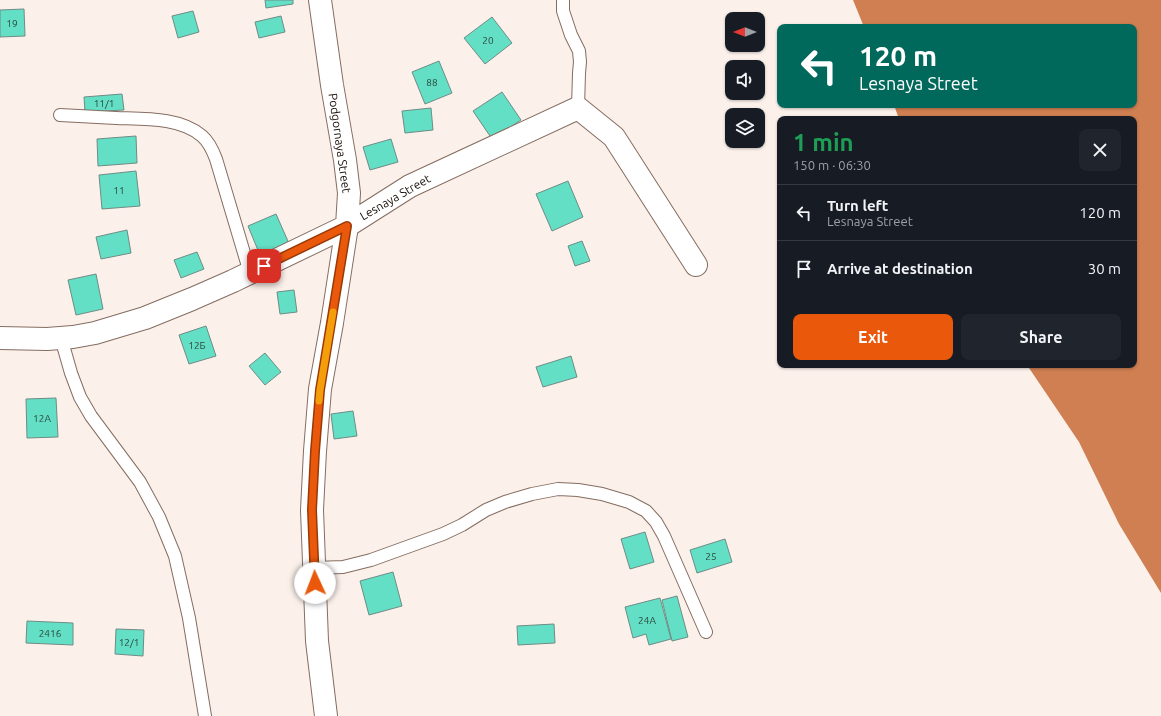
<!DOCTYPE html>
<meta charset="utf-8">
<style>
:root{--surface:#171b24;--page:#20242c;--text:#f1f3f6;--muted:#9ea1a6;--line:#363941;--accent:#ea580c}
body{margin:0;font-family:Ubuntu,sans-serif;background:var(--page);color:var(--text);height:100vh;display:flex;flex-direction:column;font-size:15px;white-space:nowrap}
*{box-sizing:border-box;margin:0}
p{font-size:13px;color:var(--muted)}
.icon{flex:none;width:22px;height:22px;fill:none;stroke:currentColor;stroke-width:2;stroke-linecap:round;stroke-linejoin:round}
.map{position:relative;flex:1;overflow:hidden}
.drawer{position:absolute;left:777px;top:116px;width:360px;height:252px;display:flex;flex-direction:column;background:var(--surface);border-radius:8px;box-shadow:0 1px 3px #0004}
.drawer>*{flex:none}
.guide{position:absolute;left:777px;top:24px;width:360px;height:84px;border-radius:8px;box-shadow:0 1px 3px #0004;background:#00695c;color:#fff;overflow:hidden}
.needle{width:26px;rotate:270deg}
.fabs{position:absolute;left:725px;top:12px;display:grid;gap:8px}
.fabs a{display:grid;place-items:center;width:40px;height:40px;border-radius:8px;background:var(--surface);box-shadow:0 1px 3px #0004;font-size:20px}
.pin{position:absolute;display:grid;place-items:center;width:34px;height:34px;color:#fff;margin:-17px;border-radius:8px;box-shadow:0 2px 6px #0006}
.me{position:absolute;width:44px;margin:-22px;rotate:358deg;stroke-linejoin:round;filter:drop-shadow(0 0 3px #0008)}
.turn{display:flex;align-items:center;gap:14px;height:84px;padding:0 16px;font-size:18px}
.turn .icon{width:52px;height:52px;stroke-width:2.5}
.turn b{display:block;font-size:28px;line-height:34px}
.round{display:grid;place-items:center;flex:none;width:42px;height:42px;border-radius:8px;background:var(--page)}
.head{display:flex;align-items:center;justify-content:space-between;height:68px;padding:0 16px}
h1{font-size:24px;font-weight:600;line-height:30px;color:#1e9e55}
.cta{display:flex;gap:8px;margin-top:auto;padding:8px 16px}
.cta a{flex:1;height:46px;border-radius:8px;background:var(--accent);color:#fff;font-size:16px;font-weight:600;line-height:46px;text-align:center}
.cta a+a{background:var(--page);color:var(--text)}
ul{padding:0;list-style:none}
li{display:flex;align-items:center;gap:12px;height:56px;padding:0 16px;border-top:1px solid var(--line)}
li div{flex:1}
li b{display:block;font-size:15px}
li em{font-style:normal}
.map>svg:first-child{display:block}
</style>
<div class="map">
<svg width="1161" height="716" viewBox="0 0 1161 716">
<rect width="100%" height="100%" fill="#fbf0ea"/>
<path fill="#cf7f51" d="M853,0h308v593l-42,-69 -40,-82 -52,-77h107v-246h-235l-5,-14h240v-78h-270z"/>
<path fill="#63dfc5" stroke="#6e8c85" d="M265,0h28v4l-27,4z
M24,9l1,27 -25,1v-27z
M193,11l6,21 -21,6 -6,-22z
M281,16l4,16 -26,6 -4,-16z
M492,17l20,26 -27,21 -21,-26z
M439,61l13,32 -27,11 -13,-32z
M502,92l19,28 -29,19 -19,-28z
M122,94l2,16 -39,2 -1,-15z
M431,108l2,22 -28,3 -3,-22z
M136,136l1,27 -39,3 -1,-27z
M391,139l7,23 -28,8 -7,-23z
M136,171l4,35 -38,3 -3,-34z
M568,181l15,36 -31,14 -16,-37z
M276,214l15,34 -29,12 -14,-34z
M127,230l4,23 -30,6 -5,-22z
M582,241l8,20 -15,5 -7,-20z
M197,252l7,17 -23,9 -7,-18z
M96,274l7,35 -27,6 -8,-35z
M294,290l3,22 -17,2 -3,-22z
M206,326l10,30 -27,8 -10,-29z
M265,353l16,19 -16,13 -16,-19z
M571,356l6,21 -34,10 -7,-20z
M56,398l2,39 -31,1 -1,-39z
M353,411l4,25 -23,3 -3,-25z
M645,532l9,30 -24,7 -9,-30z
M725,539l7,23 -35,11 -7,-23z
M393,572l9,34 -33,9 -9,-34z
M677,596l11,41 -16,4 -10,-41z
M660,598l11,41 -22,6 -3,-11 -13,4 -8,-31z
M27,621l46,2v22l-47,-2z
M554,624l1,19 -37,2 -1,-19z
M116,629l28,1 -1,26 -28,-2z"/>
<g fill="none" stroke-linecap="round" stroke-linejoin="round">
<defs>
<path id="lane" d="M563,0v11l8,24 8,16 1,11 -1,11 -1,35
M60,115c19,1 37,2 56,3 27,1 64,-1 86,18 7,6 11,15 14,23l34,114
M61,338l10,35 9,24 11,19 49,66 19,35 16,39 14,62 16,98
M315,568l28,-1 28,-7 72,-26 19,-9 24,-15 19,-8 27,-8 26,-5 20,1 24,4 27,8 17,9 10,11 8,14 42,96"/>
<path id="street" d="M320,0l12,85 13,75 4,33 -2,33 -15,97 -12,66 -5,62 -3,59 5,131 9,75
M0,338l47,1 26,-2 22,-4 50,-15 47,-19 41,-18 114,-55 63,-40 168,-78 36,29 82,128"/>
</defs>
<use href="#lane" stroke="#856d60" stroke-width="14"/>
<use href="#street" stroke="#856d60" stroke-width="24"/>
<use href="#lane" stroke="#fff" stroke-width="12"/>
<use href="#street" stroke="#fff" stroke-width="22"/>
</g>
<g fill="none" stroke-linecap="round" stroke-linejoin="round">
<defs>
<path id="route" d="M264,266l83,-40 -27,164 -5,61 -3,59 3,73"/>
</defs>
<use href="#route" stroke="#983908" stroke-width="10"/>
<use href="#route" stroke="#ea580c" stroke-width="7"/>
<path stroke="#f59e0b" stroke-width="7" d="M319,401l1,-11 13,-78"/>
</g>
<g text-anchor="middle" dominant-baseline="central" stroke-width="3.5" stroke-linejoin="round" paint-order="stroke">
<g font-size="10" fill="#2c443a">
<text x="12" y="23">19</text>
<text x="488" y="40">20</text>
<text x="432" y="82">88</text>
<text x="104" y="103">11/1</text>
<text x="119" y="190">11</text>
<text x="197" y="345">12Б</text>
<text x="42" y="418">12А</text>
<text x="711" y="556">25</text>
<text x="647" y="620">24А</text>
<text x="50" y="633">2416</text>
<text x="129" y="642">12/1</text>
</g>
<g font-size="12" fill="#1a110c" stroke="#fff">
<text transform="translate(340 143) rotate(82)">Podgornaya Street</text>
<text transform="translate(395 197) rotate(-30)">Lesnaya Street</text>
</g>
</g>
</svg>
<div class="fabs">
<a><svg class="needle" viewBox="-14 -14 28 28"><path d="M0-13l5 13h-10z" fill="#e53935"/><path d="M0 13l5-13h-10z" fill="#9ea1a6"/></svg></a>
<a><svg class="icon" aria-label="sound" viewBox="0 0 24 24"><path d="M4 9h4l5-4v14l-5-4H4zM17 9q2 3 0 6"/></svg></a>
<a><svg class="icon" aria-label="layers" viewBox="0 0 24 24"><path d="M12 4l9 5-9 5-9-5zM3 14l9 5 9-5"/></svg></a>
</div>
<div class="pin" style="left:264px;top:266px;background:#d93025"><svg class="icon" aria-label="arrive" viewBox="0 0 24 24"><path d="M6 21V4h12l-3 4 3 4H6"/></svg></div>
<svg class="me" style="left:315px;top:583px" viewBox="-20 -20 40 40"><circle r="19" fill="#fff"/><path d="M0-13L10 11 0 6-10 11z" fill="#ea580c"/></svg>
<div class="guide">
<div class="turn"><svg class="icon" aria-label="left" viewBox="0 0 24 24"><path d="M17 20v-9H6M10 6l-5 5 5 5"/></svg><div><b>120 m</b>Lesnaya Street</div></div>
</div>
<section class="drawer">
<div class="head"><div><h1>1 min</h1><p>150 m · 06:30</p></div><a class="round"><svg class="icon" aria-label="close" viewBox="0 0 24 24"><path d="M6 6l12 12M18 6L6 18"/></svg></a></div>
<ul>
<li><svg class="icon" aria-label="left" viewBox="0 0 24 24"><path d="M17 20v-9H6M10 6l-5 5 5 5"/></svg><div><b>Turn left</b><p>Lesnaya Street</p></div><em>120 m</em></li>
<li><svg class="icon" aria-label="arrive" viewBox="0 0 24 24"><path d="M6 21V4h12l-3 4 3 4H6"/></svg><div><b>Arrive at destination</b></div><em>30 m</em></li>
</ul>
<div class="cta"><a>Exit</a><a>Share</a></div>
</section>
</div>
